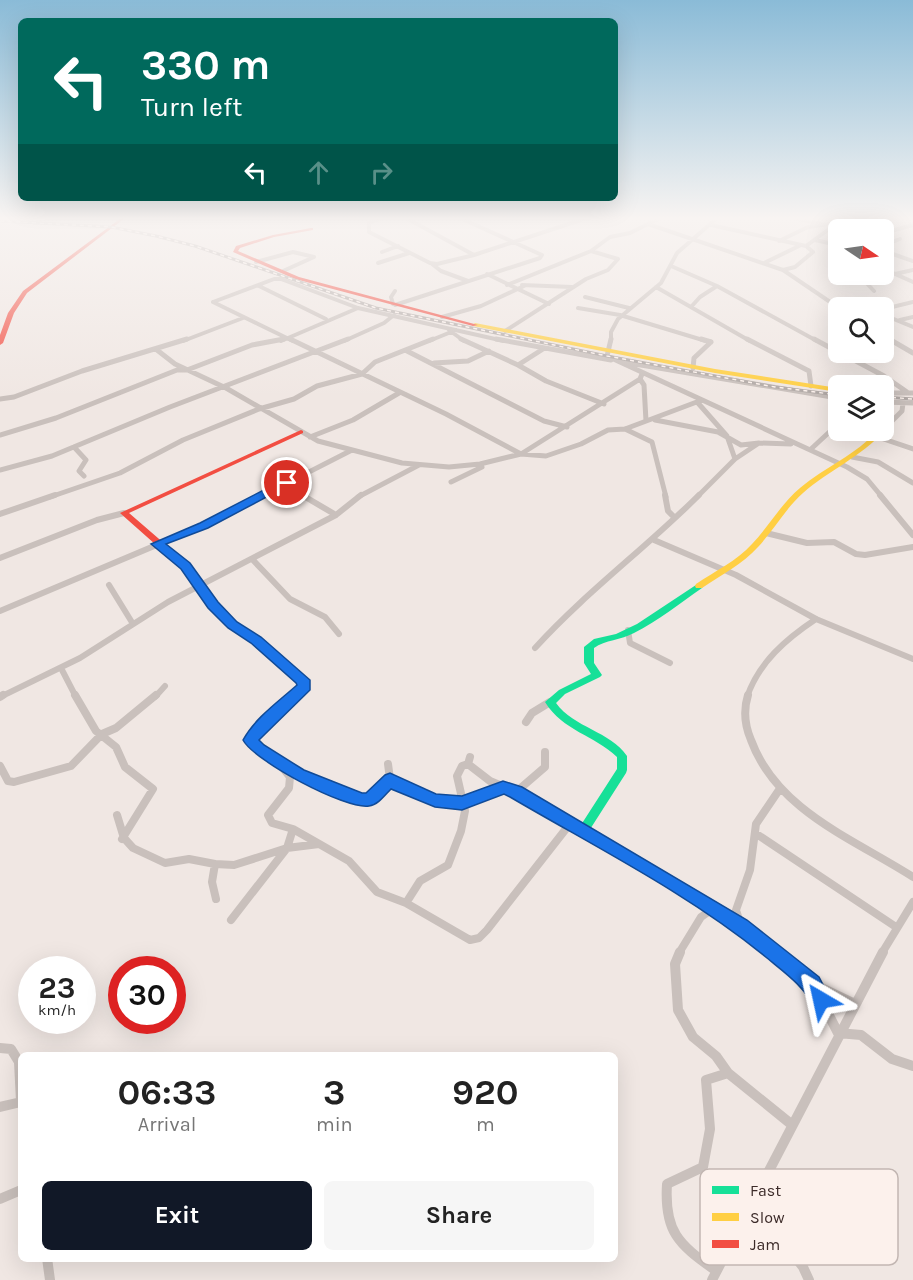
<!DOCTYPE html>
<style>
:root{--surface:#fff;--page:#f6f6f6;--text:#222;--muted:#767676;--accent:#111827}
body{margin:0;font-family:Karla,sans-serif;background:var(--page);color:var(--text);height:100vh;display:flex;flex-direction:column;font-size:22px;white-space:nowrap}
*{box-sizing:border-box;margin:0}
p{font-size:20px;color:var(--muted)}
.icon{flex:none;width:33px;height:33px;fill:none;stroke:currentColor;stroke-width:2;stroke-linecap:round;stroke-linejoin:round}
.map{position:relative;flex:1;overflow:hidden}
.panel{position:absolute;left:18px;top:1052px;width:600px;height:210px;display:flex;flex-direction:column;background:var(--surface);border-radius:9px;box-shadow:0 6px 24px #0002}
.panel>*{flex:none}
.hud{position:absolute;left:18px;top:18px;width:600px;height:183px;border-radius:9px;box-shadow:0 6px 24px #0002;background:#00695c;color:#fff;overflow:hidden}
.needle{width:39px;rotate:103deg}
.fabs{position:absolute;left:828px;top:219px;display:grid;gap:12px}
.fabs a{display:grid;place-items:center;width:66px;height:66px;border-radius:9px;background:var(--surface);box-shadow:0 6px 24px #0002;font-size:30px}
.speed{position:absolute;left:18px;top:956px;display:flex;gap:12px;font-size:30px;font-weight:700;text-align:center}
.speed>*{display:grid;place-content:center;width:78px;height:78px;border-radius:50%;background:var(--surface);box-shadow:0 6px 24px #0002;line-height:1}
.speed small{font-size:15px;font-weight:400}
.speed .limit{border:9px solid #d22;background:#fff;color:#111}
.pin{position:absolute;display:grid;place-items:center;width:51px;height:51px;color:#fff;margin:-26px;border:3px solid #fff;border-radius:50%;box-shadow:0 2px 6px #0007}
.me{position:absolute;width:66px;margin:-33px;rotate:324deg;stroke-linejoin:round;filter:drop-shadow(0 0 4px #0008)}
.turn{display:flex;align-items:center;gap:21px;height:126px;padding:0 24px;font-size:27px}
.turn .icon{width:78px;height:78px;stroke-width:2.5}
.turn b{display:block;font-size:42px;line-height:51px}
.lanes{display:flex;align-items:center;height:57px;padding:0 24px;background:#0003;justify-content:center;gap:30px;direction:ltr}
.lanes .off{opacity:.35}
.eta{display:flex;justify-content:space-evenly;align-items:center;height:102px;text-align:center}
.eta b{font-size:36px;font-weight:700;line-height:42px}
.button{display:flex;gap:12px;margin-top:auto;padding:12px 24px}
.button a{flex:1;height:69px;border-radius:9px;background:var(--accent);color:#fff;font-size:24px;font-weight:700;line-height:69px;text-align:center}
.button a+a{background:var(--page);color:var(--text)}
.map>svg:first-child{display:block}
</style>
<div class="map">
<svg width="913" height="1280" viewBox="0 0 913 1280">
<rect width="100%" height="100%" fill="#f0e7e3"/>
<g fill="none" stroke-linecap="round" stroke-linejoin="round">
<path stroke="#c9c0bc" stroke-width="4" d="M382,218l-13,5v9l61,31 7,1 37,-9
M406,218l68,37 113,-37
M794,218l27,6
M648,224l135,46 56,38
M711,225l95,21 38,-28
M830,229l8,3
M884,233l29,-8
M815,240l23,5
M779,241l29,-14 63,-9
M884,245l16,-6
M884,251l29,10
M382,252l16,-6
M256,262l37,-10 21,5 -31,14
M378,263l31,-10
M764,263l35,-17
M432,264l9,7 27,10
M671,266l46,20 100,55
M884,269l29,13
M783,270l12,-3 18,-15 -7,-6
M487,274l62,30
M858,274l16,17
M895,274l18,-4
M507,285l84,-34 19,-14 20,-4 30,-15
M522,285l50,2
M259,286l67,33
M656,287l94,54
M585,297l44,11
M213,302l80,39
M213,302l61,-23h7l77,29 146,33
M393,304l-2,-7 4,-6
M395,305l145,-47 2,-3 -82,-37
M691,307l9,-10 17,-11
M578,308l42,7 86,26
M884,309l29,-7
M884,315l29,12
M442,317l39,-11 43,-20
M900,320l13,-3
M449,330l15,11
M505,331l81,-52 22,-9 10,-11 -27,-8
M884,336l8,5
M183,341l60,-23
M281,341l77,-33
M344,341l40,-18 10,-8
M429,341l27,-11
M611,341v-9l7,-13 43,-36 16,-30 40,-35"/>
<path stroke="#c9c0bc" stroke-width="5" d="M290,339l156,75 75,40 25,2 35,-12 27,-14 17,-1 77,-29
M461,339l57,26 25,-16
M496,339l115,21
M611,339l-4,17 240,111 20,12 15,18
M701,339l10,3
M747,339l62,32 2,15
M814,339l24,13
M889,339l24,14
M157,350l18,14 51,24 92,53 84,22 47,4 31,-3 41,-10 119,-75 2,-5
M407,351l137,70 23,6
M839,352l45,24 23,16
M623,362l215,36
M434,363l34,-2 21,-10
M518,365l28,16 58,23
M693,368l1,-10 17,-16
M640,379l4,6 2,36
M884,393h29
M0,399l14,-2 68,-26 105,-32
M884,402l29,1
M698,403l29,33 8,23
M655,420l63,12 23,13 18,-2
M625,429l27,13 14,55
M884,429l18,-18 1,-8
M857,430l56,19
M0,435l56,-17 121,-48h10l65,-25 32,-6
M310,437l43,-17 46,-27
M74,447l12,13 -7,11 5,5
M811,449l27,-25
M852,457l26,5 35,21
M0,470l52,-14 118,-49 178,-68
M451,482l31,-15
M287,483l17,14
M50,497l70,-24 63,-33 76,-31 35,-10 23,-13 45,-12 13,-12 58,-23
M260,497l92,-47
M358,497l61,-32
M697,497l38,-38 24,-16 32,1"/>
<path stroke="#c9c0bc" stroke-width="6" d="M302,495l34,20
M665,495l3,16 7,7
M880,495l33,40
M0,514l55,-19
M766,533l41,10 27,-1 22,12 9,1 48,-8
M654,540l82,35 80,44 97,40
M0,558l97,-38 27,-7
M253,560l37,39 35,18 14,17
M109,585l24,39
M0,611l204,-86 59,-30
M628,630l2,13 40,20
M535,648c51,-56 111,-100 164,-153
M61,668l15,29
M0,697l80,-39 88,-56 168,-87 25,-20
M155,697l10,-11
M747,697c12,-35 39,-58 69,-78"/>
<path stroke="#c9c0bc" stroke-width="8" d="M75,695l21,36 20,16 9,20 28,22 -31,50
M748,695c-5,16 -3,31 3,45 26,71 103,99 162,137
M0,697l3,-2
M526,722l6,-9 18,-11
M470,757l-2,7 22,17 26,11c87,51 180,97 259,161
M388,764l2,15c16,14 50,27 72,24 13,-2 28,-10 41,-15
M0,766l8,15 6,1 57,-16 31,-32 14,-6 40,-33
M283,768l7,9 -1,11 -21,27 4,8 21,6 56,32 28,31 29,11 64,37 9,-2 8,-8 82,-105
M516,792l29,-25v-15
M117,815l7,23 9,10 32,15 24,-4 26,5 -3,18 4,17
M755,833l141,94
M215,864l19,1 53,-17 32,-4
M406,903l14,-22 28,-16 13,-34 4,-20 -8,-35 5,-10 6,-2
M231,920l56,-72 6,-19
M741,926l-5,-16 14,-40 6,-46 23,-34
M679,953l22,-36 13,-9
M882,953l31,-51"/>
<path stroke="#c9c0bc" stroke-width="10" d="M680,952l-5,12 3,46 15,27 23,19 12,17 63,51
M773,952l40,32 42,20
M813,984l25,49 23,2 31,24 21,7
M0,1048l11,1 8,13 2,39
M0,1107l21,-5
M756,1188l15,38 32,41 6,13
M0,1199l21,-9
M47,1258l3,22
M715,1270c-37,-26 -51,-39 -48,-86l36,-17 7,-38 -4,-49 22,-7
M712,1280l171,-328"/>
<path fill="#16e098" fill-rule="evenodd" d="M699,583l4,3 -1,2c-22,15 -44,33 -68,45 -13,7 -29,7 -40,15v15l8,12 -2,2 -35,17 -9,9c18,25 54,28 71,53v14l-1,3 -39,61 -4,2 -4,-2 -2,-3 2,-3 38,-59v-12c-23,-22 -54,-26 -72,-55l14,-12 32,-16 -7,-11v-16l10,-8 22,-5 21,-10z"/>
<path fill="#ffcf43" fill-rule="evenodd" d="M475,323l240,46 123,19v4l-123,-19 -242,-47 -1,-1z
M884,428l1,2 -1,1c-23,26 -55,39 -81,62 -18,16 -29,37 -45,54 -15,17 -37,28 -56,41h-6l-1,-2 1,-2c19,-13 41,-23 56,-40 17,-18 29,-40 48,-56 25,-21 56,-33 78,-58h6z
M251,736l4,1 37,29 70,30h5l19,-20 4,-1 4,1 1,3 -21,24 -13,1 -77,-32 -37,-29 -1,-3 1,-3z"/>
<path fill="#f24e42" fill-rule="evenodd" d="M121,218h4l-98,75 -13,20 -11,30 -3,2v-10l8,-22 15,-22z
M311,228h2v2l-39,7 -34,11 -2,3 61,26 179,48 -5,1 -178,-47 -62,-27 3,-6 37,-11z
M301,430l2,1v2l-174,80 59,51 28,39 19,20 24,15 49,42 2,7 -2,2 -44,41 -9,13 -4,1 -4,-1 -1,-3 10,-16 44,-38 -1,-4 -46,-40 -24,-15 -19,-20 -28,-39 -62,-55z"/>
<defs>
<path id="rail" d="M0,221l111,6 45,9 39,10 181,62 231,48 168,31 63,8
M884,397l29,2"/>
</defs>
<use href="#rail" stroke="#b1a9a6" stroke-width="3"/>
<use href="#rail" stroke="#fcf1ec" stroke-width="1.5" stroke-dasharray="4" stroke-linecap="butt"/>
</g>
<linearGradient id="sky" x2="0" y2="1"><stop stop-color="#8abbd7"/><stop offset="0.55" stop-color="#f8f4f2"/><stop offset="1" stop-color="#f8f4f2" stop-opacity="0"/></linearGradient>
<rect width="913" height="397" fill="url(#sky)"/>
<path fill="#1a73e8" stroke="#114b97" stroke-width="1.5" d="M283,480l10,3 -85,45 -42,16 24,19 28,39 19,20 24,15 49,43v10l-51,50 5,5 40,25 58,23h4l19,-18 5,-2 46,21 26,2 41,-15 19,6 225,133 72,57 12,23 -3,7 -7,3 -7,-3c-11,-22 -29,-34 -47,-49 -78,-64 -170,-110 -257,-161l-6,-3 -42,16 -27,-3 -44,-18c-6,6 -13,16 -22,17 -23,4 -115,-45 -126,-66 12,-22 35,-38 54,-55l-1,-2 -45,-40 -23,-15 -20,-20 -27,-39 -30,-25 49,-21z"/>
<rect x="700" y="1169" width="198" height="96" rx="9" fill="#fcf1ec" stroke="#c2b6b2" stroke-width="1.5"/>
<rect x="712" y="1186" width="27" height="8" fill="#16e098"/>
<rect x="712" y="1213" width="27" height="8" fill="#ffcf43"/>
<rect x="712" y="1240" width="27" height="8" fill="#f24e42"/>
<g font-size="16" fill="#3c2b29">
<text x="750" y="1196">Fast</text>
<text x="750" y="1223">Slow</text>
<text x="750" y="1250">Jam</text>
</g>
</svg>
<div class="fabs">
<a><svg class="needle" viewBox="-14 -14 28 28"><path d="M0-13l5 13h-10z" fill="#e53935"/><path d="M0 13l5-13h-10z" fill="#767676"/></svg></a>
<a><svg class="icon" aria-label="search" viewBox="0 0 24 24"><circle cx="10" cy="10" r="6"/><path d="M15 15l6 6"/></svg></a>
<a><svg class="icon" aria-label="layers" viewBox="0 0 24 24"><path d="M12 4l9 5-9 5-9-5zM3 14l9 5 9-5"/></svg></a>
</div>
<div class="speed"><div>23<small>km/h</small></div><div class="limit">30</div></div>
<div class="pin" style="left:287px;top:483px;background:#d93025"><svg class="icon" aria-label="arrive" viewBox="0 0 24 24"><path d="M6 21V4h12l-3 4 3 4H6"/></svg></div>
<svg class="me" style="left:821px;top:1000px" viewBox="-20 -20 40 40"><path d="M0-17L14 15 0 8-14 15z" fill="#1a73e8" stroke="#fff" stroke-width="4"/></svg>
<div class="hud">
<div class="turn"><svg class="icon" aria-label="left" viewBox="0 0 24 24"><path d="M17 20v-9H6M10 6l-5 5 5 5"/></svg><div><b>330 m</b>Turn left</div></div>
<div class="lanes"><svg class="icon" aria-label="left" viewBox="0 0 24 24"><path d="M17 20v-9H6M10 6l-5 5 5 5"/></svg><svg class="icon off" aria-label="ahead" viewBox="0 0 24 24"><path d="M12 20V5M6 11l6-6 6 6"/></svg><svg class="icon off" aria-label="right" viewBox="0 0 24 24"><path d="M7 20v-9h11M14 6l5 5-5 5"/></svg></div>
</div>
<section class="panel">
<div class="eta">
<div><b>06:33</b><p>Arrival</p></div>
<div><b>3</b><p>min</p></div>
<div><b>920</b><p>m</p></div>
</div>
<div class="button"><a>Exit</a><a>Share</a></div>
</section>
</div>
